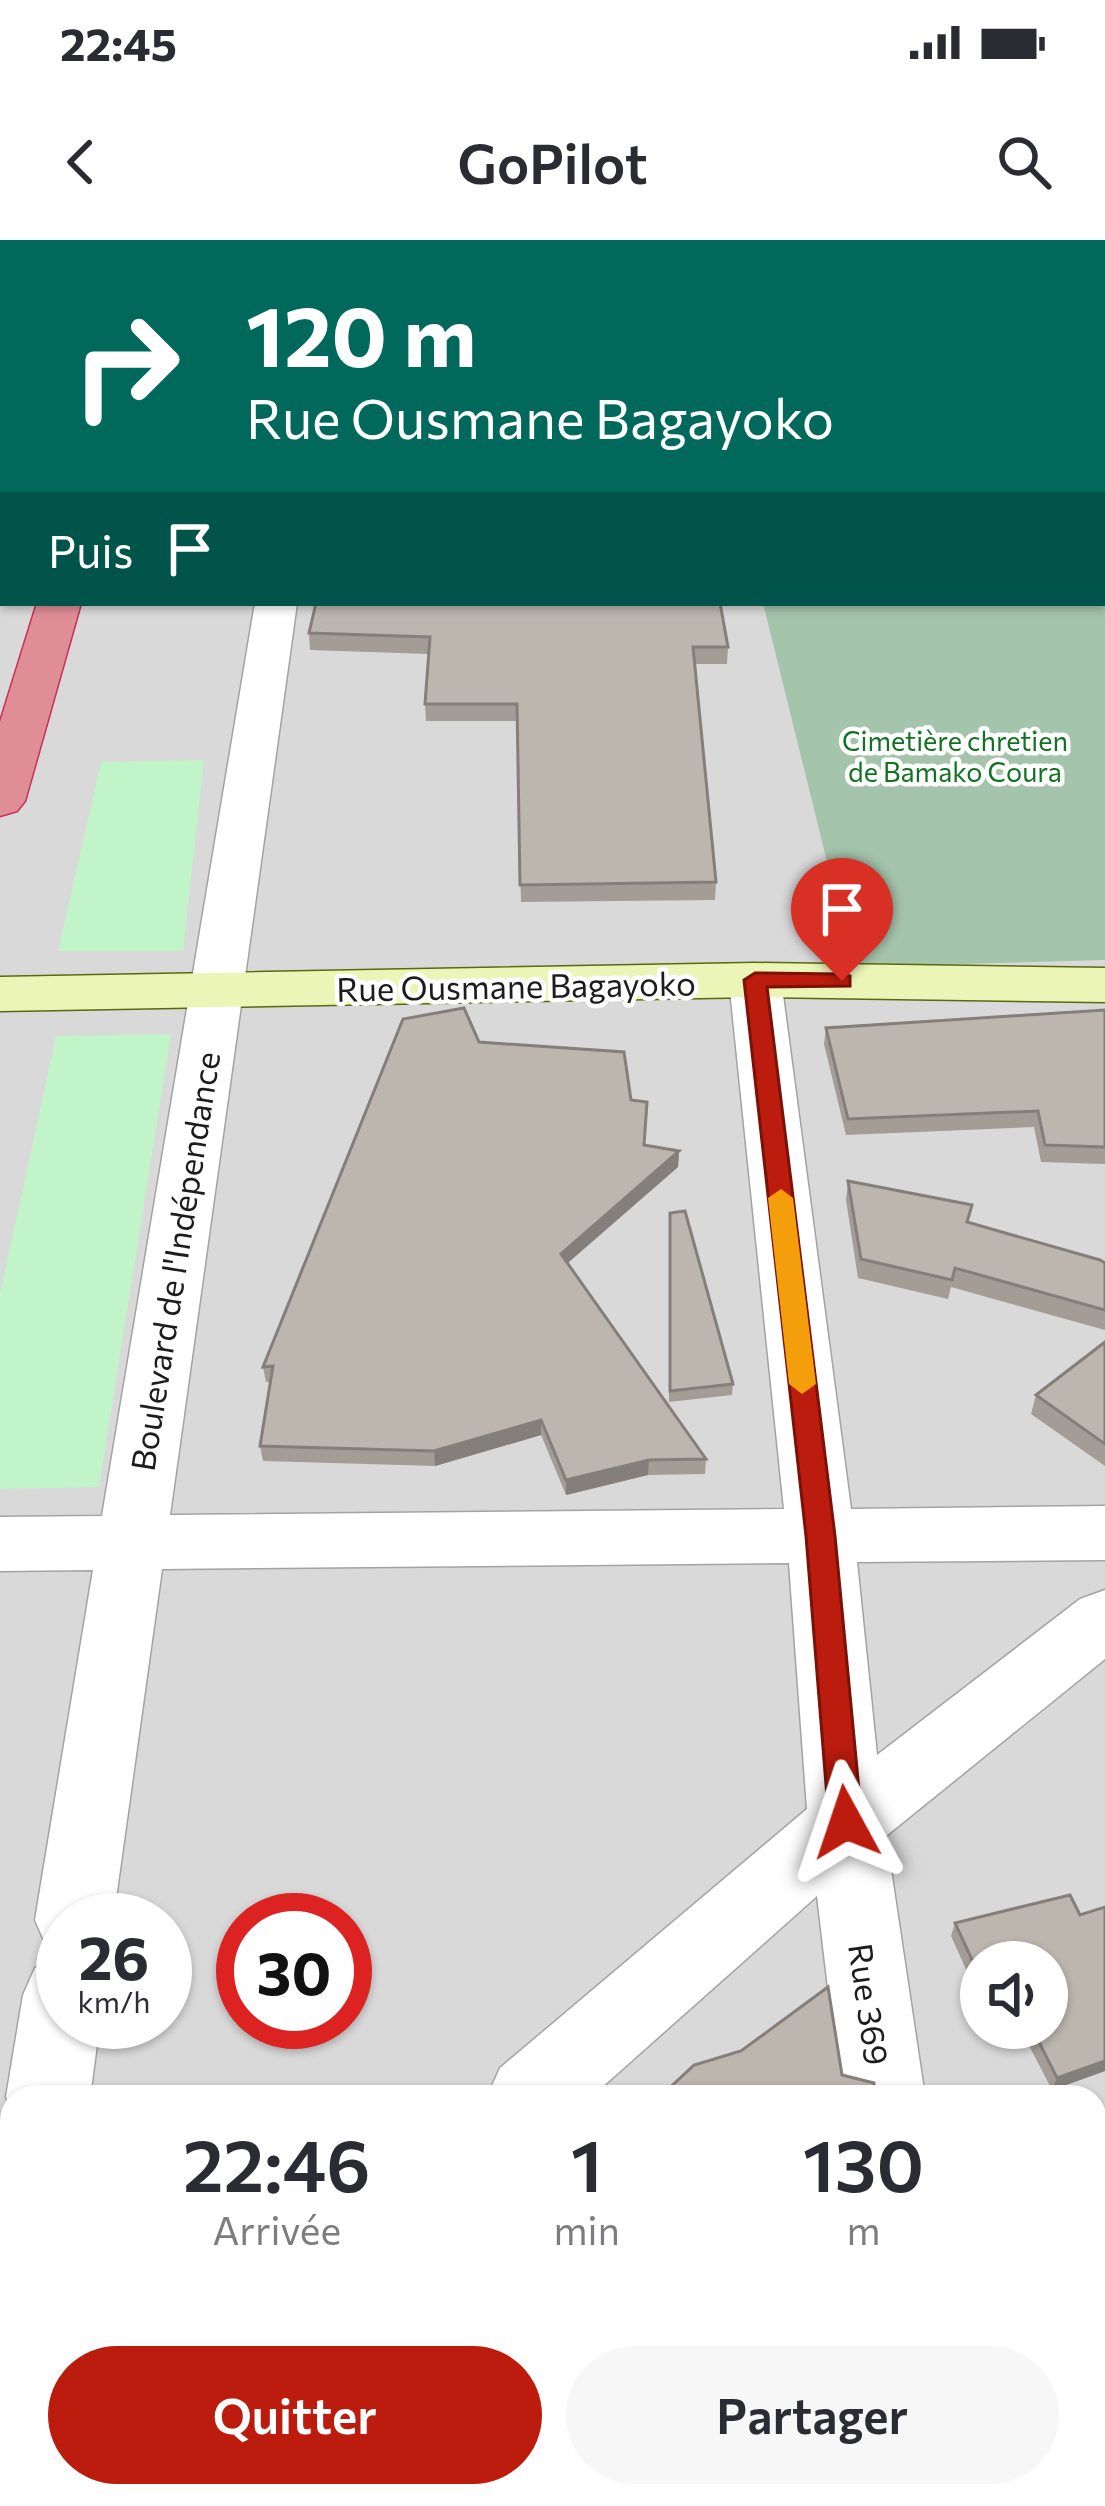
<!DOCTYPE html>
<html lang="fr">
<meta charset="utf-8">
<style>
:root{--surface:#fff;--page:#f7f7f7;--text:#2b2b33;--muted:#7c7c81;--accent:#bb1c0d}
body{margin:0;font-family:Commissioner,sans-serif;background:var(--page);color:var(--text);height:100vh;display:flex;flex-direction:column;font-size:45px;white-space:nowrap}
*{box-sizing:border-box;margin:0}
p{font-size:39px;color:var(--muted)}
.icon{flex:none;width:66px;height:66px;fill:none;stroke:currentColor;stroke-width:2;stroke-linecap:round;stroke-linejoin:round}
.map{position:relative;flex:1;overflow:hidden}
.side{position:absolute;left:0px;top:1845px;width:1107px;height:423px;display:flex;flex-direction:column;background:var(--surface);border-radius:36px 36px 0 0;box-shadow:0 3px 9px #0004}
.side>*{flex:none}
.guide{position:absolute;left:0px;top:0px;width:1107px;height:366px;box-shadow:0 3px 9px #0004;background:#00695c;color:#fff;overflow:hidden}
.fabs{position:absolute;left:960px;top:1701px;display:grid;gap:24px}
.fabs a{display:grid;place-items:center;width:108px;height:108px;border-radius:50%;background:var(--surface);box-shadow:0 3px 9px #0004;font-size:60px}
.speed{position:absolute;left:36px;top:1653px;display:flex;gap:24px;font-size:60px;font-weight:700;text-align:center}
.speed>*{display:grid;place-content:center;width:156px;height:156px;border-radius:50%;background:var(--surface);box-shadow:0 3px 9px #0004;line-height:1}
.speed small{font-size:30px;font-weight:400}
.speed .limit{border:18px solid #d22;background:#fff;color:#111}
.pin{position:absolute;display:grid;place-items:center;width:102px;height:102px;color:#fff;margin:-123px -51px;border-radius:50% 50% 50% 0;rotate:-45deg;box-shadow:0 0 12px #0007}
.pin .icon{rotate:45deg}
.me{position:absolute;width:132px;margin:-66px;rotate:355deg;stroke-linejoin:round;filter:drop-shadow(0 0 9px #0008)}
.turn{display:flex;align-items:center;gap:42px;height:252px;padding:0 48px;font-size:54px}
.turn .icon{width:156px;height:156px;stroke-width:2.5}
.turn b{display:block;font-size:84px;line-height:102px}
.then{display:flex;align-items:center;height:114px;padding:0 48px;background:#0003;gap:24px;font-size:45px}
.eta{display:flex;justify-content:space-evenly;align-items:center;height:204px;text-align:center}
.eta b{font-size:72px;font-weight:600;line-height:84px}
.action{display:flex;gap:24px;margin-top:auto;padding:24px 48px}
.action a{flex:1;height:138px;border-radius:72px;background:var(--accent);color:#fff;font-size:48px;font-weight:600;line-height:138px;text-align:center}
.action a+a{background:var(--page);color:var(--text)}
.status{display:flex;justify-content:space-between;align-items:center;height:84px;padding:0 60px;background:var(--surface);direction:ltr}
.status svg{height:33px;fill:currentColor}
header{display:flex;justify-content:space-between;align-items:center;height:156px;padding:0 48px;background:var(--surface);font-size:54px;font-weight:600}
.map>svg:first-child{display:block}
</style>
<div class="status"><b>22:45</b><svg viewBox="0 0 49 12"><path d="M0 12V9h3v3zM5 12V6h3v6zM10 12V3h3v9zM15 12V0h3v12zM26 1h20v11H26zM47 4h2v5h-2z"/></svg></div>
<header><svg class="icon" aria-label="back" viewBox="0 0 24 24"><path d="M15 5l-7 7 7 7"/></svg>GoPilot<svg class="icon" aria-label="search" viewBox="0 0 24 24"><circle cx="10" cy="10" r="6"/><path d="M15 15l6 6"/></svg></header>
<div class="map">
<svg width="1105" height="2266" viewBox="0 0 1105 2266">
<rect width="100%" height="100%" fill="#edeae2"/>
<path fill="#dad9d9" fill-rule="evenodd" d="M0,0h1105v2266h-1105zM3,3h1101v360h-1101zM63,1680h102v102h-102zM243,1680h102v102h-102zM981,1722h66v66h-66zM12,1857h1083v399h-1083z"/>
<path fill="#a5c4ac" d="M1105,231v489l-252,7 -90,-364h341z"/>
<path fill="#c1f5c9" d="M204,520l-21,191h-125l43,-189z
M171,794l-72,453 -99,2v-195l56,-258z"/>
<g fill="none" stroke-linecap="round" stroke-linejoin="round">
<defs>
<path id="street" d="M307,0h32l-33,3z
M0,104h3v20h-3z
M1104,192h1v22h-1z
M255,363h42l-127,912 614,-6 -55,-529 8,-11 18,-5 18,5 8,11 70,529 254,-3v54l-248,2 20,193 203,-156 25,-9v69l-219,177 39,261h-84l-24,-201 -226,201h-104l13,-29 307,-259 -18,-246 -627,6 -49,351h-50v32l-17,-7 -11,-25 58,-350 -93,1v-54l102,-1z
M63,1717v65h37l-10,75h-78v13l-6,-13 17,-102 12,-27z
M1095,2009h10v88h-10z
M12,2046v166l-12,5v-166z
M12,2256h102l-4,10h-102z
M887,2256h94l1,10h-94z"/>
<path id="secondary" d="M755,723l350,5v34l-350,-5 -755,14v-34z"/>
<path id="highway" d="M80,0h34l-35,3z
M149,0h34l-35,3z
M3,248v32h-3v-31z
M37,363h44l-56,198 -8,10 -17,5v-94z"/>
</defs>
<use href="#street" stroke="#a3a3a3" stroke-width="3"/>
<use href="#secondary" stroke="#586a0c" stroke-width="3"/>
<use href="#highway" stroke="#cb2f57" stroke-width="3"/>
<use href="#street" fill="#fff" fill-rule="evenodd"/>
<use href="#secondary" fill="#ecf5b8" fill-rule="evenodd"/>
<use href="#highway" fill="#e08e96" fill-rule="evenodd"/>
</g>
<path fill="#a39d96" d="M309,393l419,14 -1,17h-33l22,218 -1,18 -194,2 -4,-181h-91l-1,-17 4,-50 -119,-4z
M1105,770v154l-64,-2 -7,-35 -188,8 -22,-91 2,-16z
M479,802l152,58 14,45 34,6 -1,16 -111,96 139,196 -1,15 -57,1 -82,20 -25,-60 -106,31 -172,-5 -3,-15 11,-64h-5l-3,-15z
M848,941l120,41 137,41v67l-154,-43 -3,12 -90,-21 -12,-78z
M669,984l64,160 -1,11 -63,7z
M1105,1102v124l-74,-52 5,-19z
M1070,1655l10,20 25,-8v164l-53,19 -32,-62h27v-66h-66v31l-4,1 -26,-58 4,-13z
M1040,2256h55l10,10h-63z"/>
<path fill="#847f7a" d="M679,911l-1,16 -117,102v-15z
M541,1180v15l-106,31 -1,-15z
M649,1220l-1,15 -82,20v-15z
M1105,1821v10l-53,19 5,-12z"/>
<path fill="#bdb6af" stroke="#847f7a" stroke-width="3" d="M367,0h738v81l-1,-78h-738z
M1104,91l1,5v74h-1z
M316,363h404l8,44h-35l23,235 -196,3 -3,-181h-92l5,-67 -121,-4z
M464,768l15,34 145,10 7,48 16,2 -3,43 35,6 -118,103 145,205 -57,1 -83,20 -25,-60 -107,31 -174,-5 13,-80 -10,1 140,-348z
M1105,770v137l-60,-2 -7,-34 -190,8 -22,-91z
M848,941l124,24 -5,17 133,38 5,3v47l-150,-42 -3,12 -91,-21z
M685,971l48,173 -63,7v-178z
M1105,1102v102l-69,-49z
M1070,1655l10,20 25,-8v154l-48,17 -25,-50h15v-66h-66v17l-26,-56z
M828,1747l14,88 32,8 1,14h-215l34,-32 47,-14z
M1105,2173v93h-52l-2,-10h44v-82z
M228,2256h75l14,10h-95z
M492,2256h46l-1,10h-47z"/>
<path fill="#bb1c0d" stroke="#7a1208" stroke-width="3" d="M842,734l8,2v10l-83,1 68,549 27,286 -5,11 -11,4 -12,-4 -5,-11 -23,-286 -62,-556 11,-7z"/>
<path fill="#f59e0b" d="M781,949l12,9 23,186 -14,10 -13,-10 -21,-186z"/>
<g text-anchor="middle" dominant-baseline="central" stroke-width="9" stroke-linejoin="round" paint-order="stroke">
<g font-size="27" fill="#127222" stroke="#fff">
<text x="955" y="500">Cimetière chretien<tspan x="955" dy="31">de Bamako Coura</tspan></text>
</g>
<g font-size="33" fill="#1c1c1c" stroke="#fff">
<text transform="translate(516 745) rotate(-1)">Rue Ousmane Bagayoko</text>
<text transform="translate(174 1021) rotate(-81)">Boulevard de l'Indépendance</text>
<text transform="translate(870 1764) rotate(82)">Rue 369</text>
</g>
</g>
</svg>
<div class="fabs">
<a><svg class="icon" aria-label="sound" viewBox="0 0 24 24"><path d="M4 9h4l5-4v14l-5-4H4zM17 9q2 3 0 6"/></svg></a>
</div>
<div class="speed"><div>26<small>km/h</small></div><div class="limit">30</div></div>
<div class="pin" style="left:842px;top:741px;background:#d93025"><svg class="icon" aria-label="arrive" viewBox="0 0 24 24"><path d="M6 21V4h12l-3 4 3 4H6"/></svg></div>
<svg class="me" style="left:846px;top:1582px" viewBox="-20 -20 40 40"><path d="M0-17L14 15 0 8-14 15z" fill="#bb1c0d" stroke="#fff" stroke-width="4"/></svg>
<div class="guide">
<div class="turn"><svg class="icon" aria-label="right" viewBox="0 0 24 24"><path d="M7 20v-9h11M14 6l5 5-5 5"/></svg><div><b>120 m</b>Rue Ousmane Bagayoko</div></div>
<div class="then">Puis<svg class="icon" aria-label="arrive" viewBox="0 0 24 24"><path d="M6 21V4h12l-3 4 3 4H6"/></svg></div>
</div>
<section class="side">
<div class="eta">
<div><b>22:46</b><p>Arrivée</p></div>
<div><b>1</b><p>min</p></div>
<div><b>130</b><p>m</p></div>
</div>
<div class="action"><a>Quitter</a><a>Partager</a></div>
</section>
</div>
